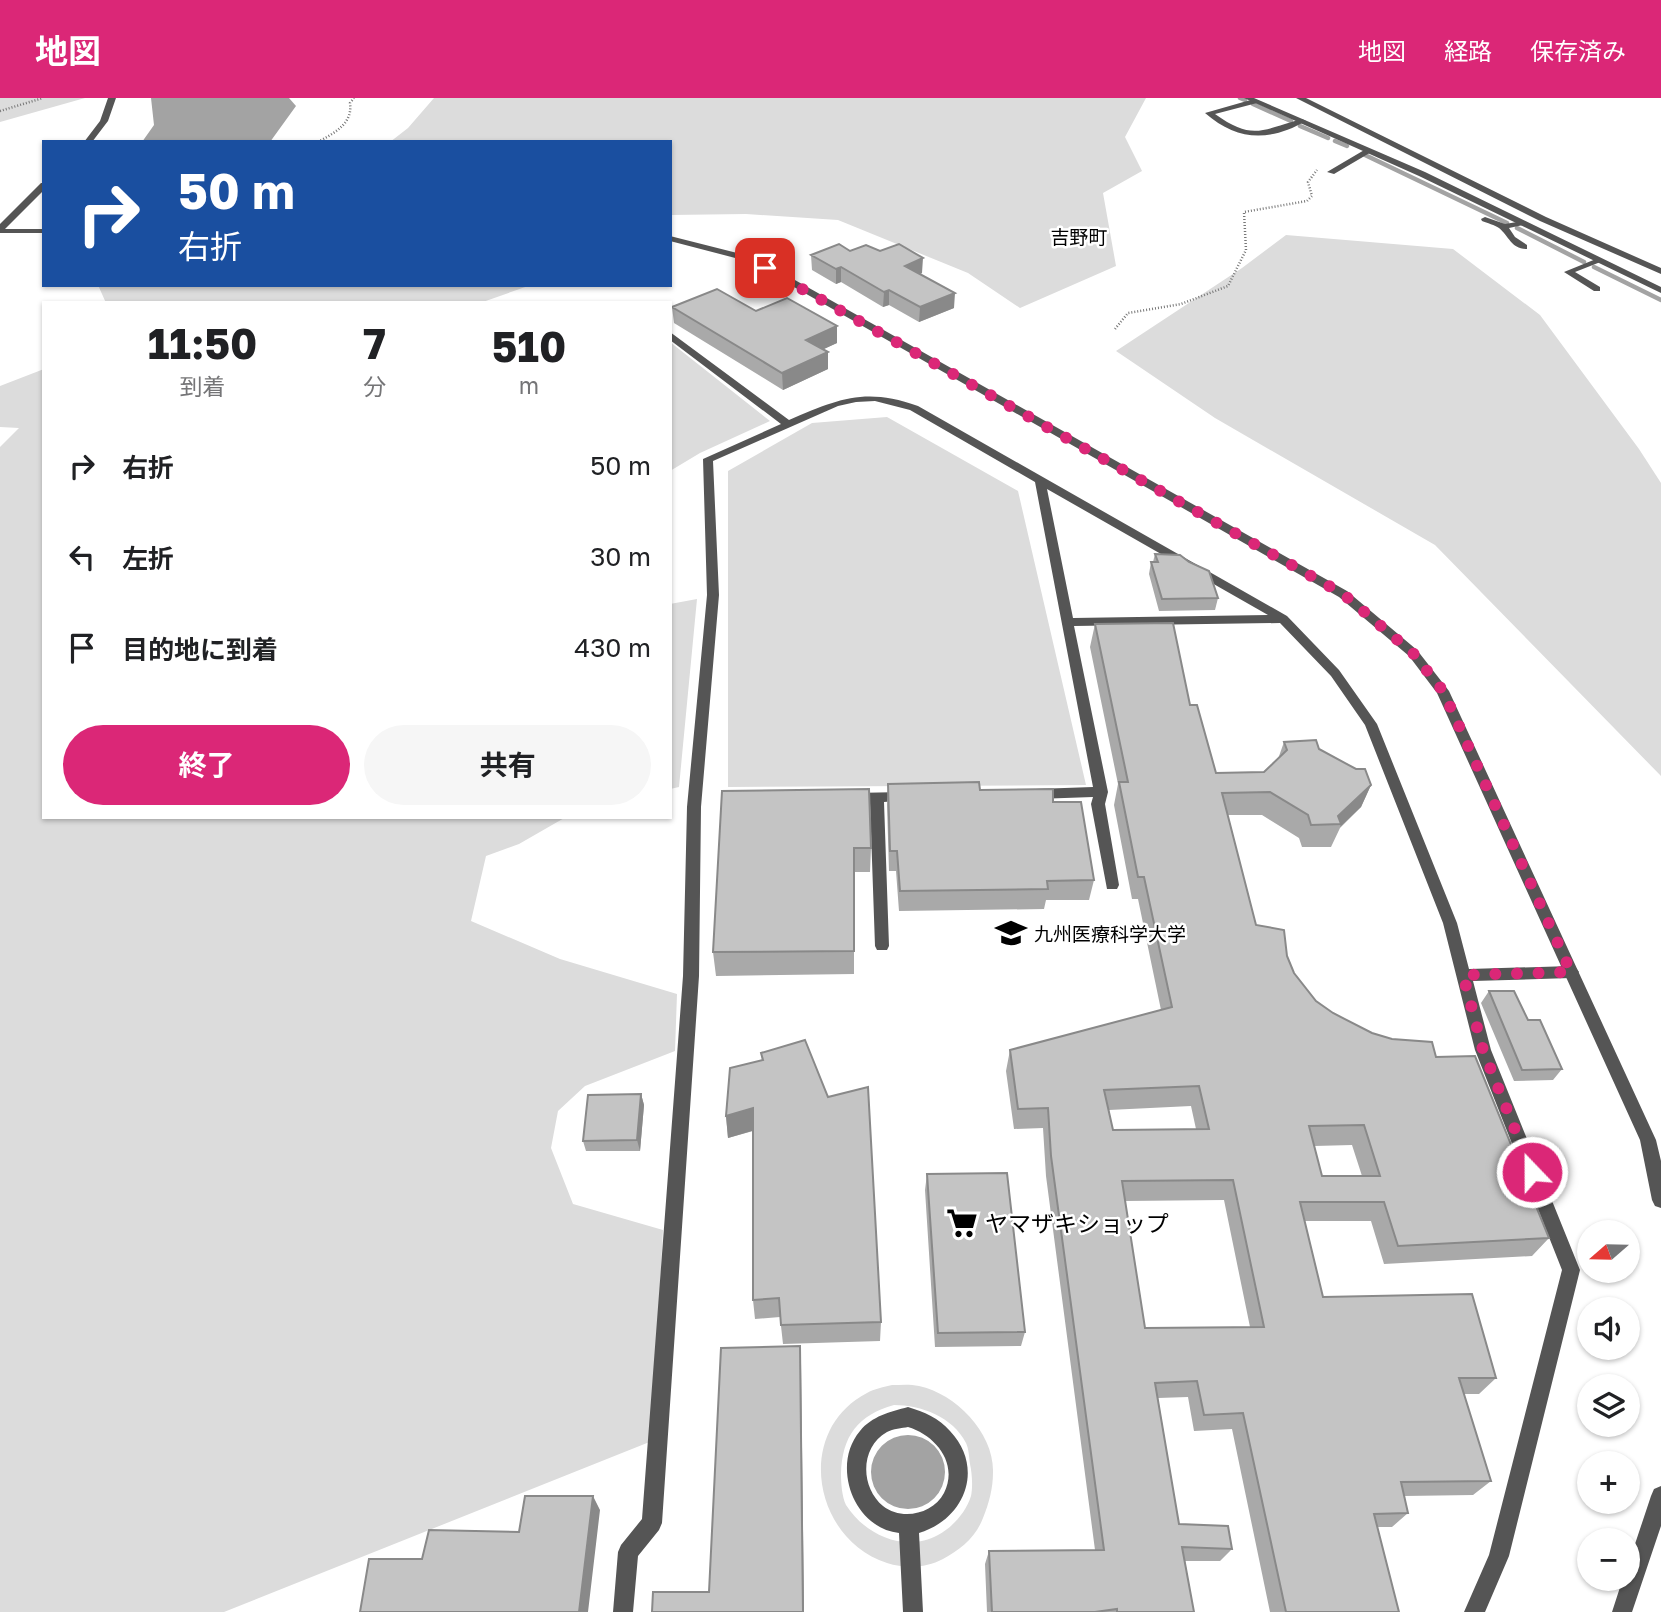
<!DOCTYPE html>
<html lang="ja">
<meta charset="utf-8">
<style>
:root{--surface:#fff;--page:#f6f6f6;--text:#202124;--muted:#757577;--accent:#db2777}
body{margin:0;font-family:"Golos Text","Noto Sans JP",sans-serif;background:var(--page);color:var(--text);height:100vh;display:flex;flex-direction:column;font-size:26px;white-space:nowrap}
*{box-sizing:border-box;margin:0}
p{font-size:23px;color:var(--muted)}
.icon{flex:none;width:38px;height:38px;fill:none;stroke:currentColor;stroke-width:2;stroke-linecap:round;stroke-linejoin:round}
.map{position:relative;flex:1;overflow:hidden}
.drawer{position:absolute;left:42px;top:203px;width:630px;height:518px;display:flex;flex-direction:column;background:var(--surface);border-radius:0px;box-shadow:0 2px 5px #0004}
.drawer>*{flex:none}
.guide{position:absolute;left:42px;top:42px;width:630px;height:147px;border-radius:0px;box-shadow:0 2px 5px #0004;background:#1a4fa0;color:#fff;overflow:hidden}
.needle{width:46px;rotate:250deg}
.buttons{position:absolute;left:1577px;top:1122px;display:grid;gap:14px}
.buttons a{display:grid;place-items:center;width:63px;height:63px;border-radius:50%;background:var(--surface);box-shadow:0 2px 5px #0004;font-size:35px}
.pin{position:absolute;display:grid;place-items:center;width:60px;height:60px;color:#fff;margin:-30px;border-radius:14px;box-shadow:0 4px 10px #0006}
.me{position:absolute;width:77px;margin:-38px;rotate:338deg;stroke-linejoin:round;filter:drop-shadow(0 0 5px #0008)}
.turn{display:flex;align-items:center;gap:24px;height:147px;padding:0 21px;font-size:32px}
.turn .icon{width:91px;height:91px;stroke-width:2.5}
.turn b{display:block;font-size:49px;line-height:60px}
.eta{display:flex;justify-content:space-evenly;align-items:center;height:119px;text-align:center}
.eta b{font-size:42px;font-weight:700;line-height:49px}
.button{display:flex;gap:14px;margin-top:auto;padding:14px 21px}
.button a{flex:1;height:80px;border-radius:42px;background:var(--accent);color:#fff;font-size:28px;font-weight:700;line-height:80px;text-align:center}
.button a+a{background:var(--page);color:var(--text)}
ul{padding:0;list-style:none}
li{display:flex;align-items:center;gap:21px;height:91px;padding:0 21px}
li div{flex:1}
li b{display:block;font-size:26px}
li em{font-style:normal}
header{display:flex;align-items:center;gap:42px;box-sizing:border-box;height:98px;padding:0 35px;background:var(--accent);color:#fff}
header strong{font-size:33px}
nav{display:flex;gap:38px;margin-inline-start:auto;font-size:24px}
.map>svg:first-child{display:block}
</style>
<header>
<strong>地図</strong>
<nav><a>地図</a><a>経路</a><a>保存済み</a></nav>
</header>
<div class="map">
<svg width="1661" height="1514" viewBox="0 0 1661 1514">
<rect width="100%" height="100%" fill="#fff"/>
<path fill="#dcdcdc" fill-rule="evenodd" d="M0,0h85l-85,24z
M434,0h712l-21,39 17,34 -39,22 13,73 -96,42 -52,-35 -130,-53 -92,-6 -76,1v-73h-280l18,-14z
M1286,137l167,14 87,66 99,134 22,34v293l-226,-231 -220,-127 -99,-67 126,-83z
M98,187h433l-51,18h-374z
M670,244l100,79 -70,32 -30,18z
M44,271v448h522l-47,27 -33,12 -15,65 89,38 117,35 -2,57 -90,35 -27,25 -7,37 22,56 90,26 -11,211 -428,171h-224v-1165l19,-19 -19,-1v-41z
M887,319l131,74 68,294 -358,2v-316l84,-48z
M697,501l-18,188 -9,2v-185z
M892,1287c9,0 18,-1 27,1 37,8 75,47 74,86 0,17 -4,31 -10,46 -7,19 -23,32 -40,41 -17,9 -37,10 -56,4 -74,-24 -93,-132 -20,-170 7,-4 17,-6 25,-8zM894,1307c27,0 59,12 72,38 3,6 3,15 4,21 2,9 3,23 1,32 -5,16 -18,31 -33,39 -33,18 -73,0 -92,-30 -4,-8 -5,-22 -5,-31 1,-38 17,-59 53,-69z"/>
<path fill="#a3a3a3" d="M151,0h138l7,8 -26,36h-128l12,-17z
M871 1374a37 37 0 1 1 74 0a37 37 0 1 1-74 0Z"/>
<g fill="none" stroke-linecap="round" stroke-linejoin="round">
<path stroke="#a3a3a3" stroke-width="4.5" d="M1240,0l5,2
M1253,6l38,17
M1300,28l28,12
M1335,43l12,5
M1365,57l142,68
M1517,130l67,34
M1594,169l67,33"/>
<path stroke="#777" stroke-width="2.5" stroke-dasharray="1 2" stroke-linecap="butt" d="M0,13l43,-13
M318,44c16,-9 35,-18 32,-39l4,-5
M1115,231l13,-16 53,-9 47,-18 18,-36 -2,-38 63,-11 5,-5 -4,-14 9,-12"/>
<path fill="#555" fill-rule="evenodd" d="M1254,1l3,4 -42,11c38,27 46,16 87,5l4,2c-37,21 -69,20 -101,-8z
M1366,51l7,2 -39,23 -7,-2z
M1485,119l20,7 18,-3v4l-14,3 6,9 12,8v4c-16,0 -18,-13 -28,-21 -4,-3 -12,-5 -17,-7l-1,-2z
M1596,161l7,2 -28,11 25,15v4h-6l-30,-19z
M670,234l119,88c49,-21 76,-33 129,-14l369,210 52,54 38,54 80,199 12,46 102,-3 5,2 3,4 -3,4 -5,2 -98,3 18,69 89,220 -71,286 -24,56h-21l25,-57 73,-285 -87,-220 -32,-127 -78,-198 -34,-49 -51,-53 -206,3 34,166 -3,12 14,81 -2,4h-10l-16,-85 2,-7 -57,2 -7,-5 7,-5 57,-2 -58,-305 -125,-72 -35,-9 -19,1 -18,4 -125,55 6,134 -18,212 -2,169 -37,547 -3,7 -21,26 -5,56h-20l5,-60 3,-7 21,-26 41,-543 4,-169 20,-212 -4,-136 78,-35 -111,-84zM1047,391l221,126 -195,3z
M904,694l7,5 -2,3 -25,2 5,144 -2,4h-10l-2,-4 -5,-143h-17l-7,-5 7,-5z
M908,1309c16,5 31,11 42,24 35,37 15,88 -31,102l4,79h-20l-4,-79c-46,-5 -68,-68 -39,-102 12,-15 30,-19 48,-24zM908,1329c27,8 51,36 36,66 -11,21 -42,28 -61,13 -23,-19 -23,-59 4,-74 6,-3 15,-4 21,-5z"/>
<path fill="#555" fill-rule="evenodd" d="M1244,0h10l171,74 236,115v6l-242,-117z"/>
<path fill="#555" fill-rule="evenodd" d="M108,0h8l-8,23 -16,21h-8l16,-21z
M1296,0h10l240,119 115,51v6l-121,-53z
M41,85h3v7l-39,39h39v4h-44v-9z
M670,138l79,20 37,19 561,316 70,59 32,41 207,449 5,21v47l-6,-2 -3,-6 -12,-60 -203,-447 -28,-37 -70,-59 -559,-318 -37,-19 -73,-19z
M1661,1388v40l-29,86h-20l11,-34h5v-13l23,-69 3,-7z"/>
</g>
<path fill="#a9a9a9" fill-rule="evenodd" d="M850,153l72,22 -2,1 34,34 -35,14 -30,-17 -6,2 -42,-25 -5,2 -24,-14 -1,-15z
M672,209l84,4 81,15v17l-14,6 5,3v17l-45,21 -109,-67z
M1155,456l63,44 -3,12 -56,1 -10,-37 2,-12h2z
M1095,526l95,81 26,68 48,-1 14,-13 6,-17 35,7 52,36 -10,22 -21,21 -9,19h-29l-3,-9 -37,-23h-35l29,110 31,31 7,17 22,28 17,12 39,20 64,24 113,181 -17,18 -148,8 -13,-43h-67l19,76 173,81 -17,16h-15l27,87 -18,14 -69,1 4,17 -16,14h-15l22,85h-129l-38,-183 -38,2 -6,-34 -30,1 21,126 53,25 -12,12h-35l9,51h-207l-2,-48 4,-13 106,-1 -49,-374 -3,-48 -29,1 -8,-58 4,-21 151,-40 -23,-111h-6l-18,-94 4,-21 -28,-137zM1191,1008l5,23 -83,1 -4,-20zM1352,1047l10,31h-40l-8,-30zM1224,1102l26,127 -105,1 -20,-127z
M888,686l92,6 73,12 41,78 -5,20h-43l-2,9 -145,2 -3,-40h-7l-2,-66z
M722,693l149,57 -1,24h-16v102l-138,2 -3,-24z
M1489,893l73,78 -9,11 -39,1 -33,-78z
M761,955l120,269 -1,19 -97,3 -3,-27 -25,2 -2,-19v-169l-25,7 -2,-22 36,-56z
M641,996l3,11 -4,46h-54l-3,-10z
M927,1076l98,158 -4,14 -86,1 -10,-157z"/>
<path fill="#898989" d="M923,160l-1,15 -18,8 1,-15z
M841,169v15l-5,2v-15z
M889,192v15l-6,2 1,-15z
M955,195l-1,15 -35,14 1,-15z
M837,228v17l-30,14 -1,-17z
M828,254v17l-45,21 -1,-17z
M1371,687l-10,22 -21,20 1,-3 -3,-8z
M641,996l3,11 -4,46 -3,-11z
M753,1010l2,22 -27,8 -2,-22z
M800,1248l1,17 3,249h-1z
M593,1398l7,14 -12,102h-9z"/>
<path fill="#c4c4c4" stroke="#898989" stroke-width="2" fill-rule="evenodd" d="M839,146l11,7 16,-6 14,6 19,-7 24,14 -18,8 50,27 -35,14 -31,-17 -5,2 -43,-25 -5,2 -25,-14z
M717,191l39,22 31,-13 50,28 -31,14 22,12 -46,21 -110,-66z
M1155,456l25,1 9,7 20,9 9,27 -56,1 -11,-37h7z
M1173,525l17,82h7l19,68 48,-1 23,-22 -3,-8 32,-2 3,9 37,20h9l6,16 -33,31 3,8 -30,1 -3,-10 -38,-23 -48,1 34,132 28,5 3,26 7,17 22,28 17,12 39,20 20,6 40,3 4,15 39,-1 74,182 -151,8 -14,-44h-84l23,95 149,-3 24,84h-37l32,103 -90,1 7,31 -34,1 25,98h-113l-43,-199 -39,2 -7,-34 -42,2 24,141 49,2 4,23 -50,-2 12,65h-77v-3l-22,3h-103l-3,-61 115,-1 -53,-394 -3,-48 -30,1 -8,-59 162,-43 -28,-130h-6l-19,-95h9l-33,-158zM1199,988l10,43 -96,1 -9,-40zM1364,1027l16,51h-58l-13,-50zM1233,1082l31,147 -119,1 -23,-147z
M979,684l1,8 73,-1v13h28l13,78 -47,1 1,8 -148,2 -3,-40h-7l-2,-67z
M869,691l2,59h-17v103l-141,1 9,-161z
M1489,893h25l14,29h12l22,49 -40,1z
M805,942l23,57 40,-10 13,235 -100,3 -2,-27 -26,2v-192l-27,8 4,-48 33,-8 -2,-7z
M641,996l-4,46 -54,1 5,-46z
M1007,1075l18,159 -87,1 -11,-159z
M800,1248l3,266h-151l1,-20h56l12,-244z
M525,1398h68l-14,116h-219l9,-53h53l7,-29 90,2z"/>
<g fill="none" stroke-linecap="round" stroke-linejoin="round">
<path stroke="#db2777" stroke-width="12" stroke-dasharray="0 21.6" d="M765,170l578,326 70,59 30,38 128,281 -108,3 20,75 49,122"/>
</g>
<defs>
<symbol id="university-bare" viewBox="-9 -9 18 18"><path d="M0-5L7-2L0 1L-7-2ZM-4 1L0 2.5L4 1V4Q0 6-4 4Z" fill="#000" stroke="#fff" stroke-width="2.5" paint-order="stroke"/></symbol>
<symbol id="supermarket-bare" viewBox="-9 -9 18 18"><path d="M-6-5.5h2.5l.6 2H6L4.5 2H-2.5L-4.4-4H-6ZM-1.5 3.2a1.3 1.3 0 1 0 .1 0ZM3 3.2a1.3 1.3 0 1 0 .1 0Z" fill="#000" stroke="#fff" stroke-width="2.5" paint-order="stroke"/></symbol>
</defs>
<g fill-rule="evenodd">
<use href="#university-bare" x="989" y="813" width="44" height="44"/>
<use href="#supermarket-bare" x="940" y="1103" width="44" height="44"/>
</g>
<g text-anchor="middle" dominant-baseline="central" stroke-width="5" stroke-linejoin="round" paint-order="stroke">
<g font-size="19" fill="#000" stroke="#fff">
<text x="1079" y="138">吉野町</text>
</g>
<g font-size="19" fill="#000" stroke="#fff" text-anchor="start">
<text x="1034" y="835">九州医療科学大学</text>
</g>
<g font-size="23" fill="#000" stroke="#fff" text-anchor="start">
<text x="985" y="1125">ヤマザキショップ</text>
</g>
</g>
</svg>
<div class="buttons">
<a><svg class="needle" viewBox="-14 -14 28 28"><path d="M0-13l5 13h-10z" fill="#e53935"/><path d="M0 13l5-13h-10z" fill="#757577"/></svg></a>
<a><svg class="icon" aria-label="sound" viewBox="0 0 24 24"><path d="M4 9h4l5-4v14l-5-4H4zM17 9q2 3 0 6"/></svg></a>
<a><svg class="icon" aria-label="layers" viewBox="0 0 24 24"><path d="M12 4l9 5-9 5-9-5zM3 14l9 5 9-5"/></svg></a>
<a>+</a>
<a>−</a>
</div>
<div class="pin" style="left:765px;top:170px;background:#d93025"><svg class="icon" aria-label="arrive" viewBox="0 0 24 24"><path d="M6 21V4h12l-3 4 3 4H6"/></svg></div>
<svg class="me" style="left:1532px;top:1074px" viewBox="-20 -20 40 40"><circle r="17" fill="#db2777" stroke="#fff" stroke-width="3"/><path d="M0-11L8 9 0 5-8 9z" fill="#fff"/></svg>
<div class="guide">
<div class="turn"><svg class="icon" aria-label="right" viewBox="0 0 24 24"><path d="M7 20v-9h11M14 6l5 5-5 5"/></svg><div><b>50 m</b>右折</div></div>
</div>
<section class="drawer">
<div class="eta">
<div><b>11:50</b><p>到着</p></div>
<div><b>7</b><p>分</p></div>
<div><b>510</b><p>m</p></div>
</div>
<ul>
<li><svg class="icon" aria-label="right" viewBox="0 0 24 24"><path d="M7 20v-9h11M14 6l5 5-5 5"/></svg><div><b>右折</b></div><em>50 m</em></li>
<li><svg class="icon" aria-label="left" viewBox="0 0 24 24"><path d="M17 20v-9H6M10 6l-5 5 5 5"/></svg><div><b>左折</b></div><em>30 m</em></li>
<li><svg class="icon" aria-label="arrive" viewBox="0 0 24 24"><path d="M6 21V4h12l-3 4 3 4H6"/></svg><div><b>目的地に到着</b></div><em>430 m</em></li>
</ul>
<div class="button"><a>終了</a><a>共有</a></div>
</section>
</div>
